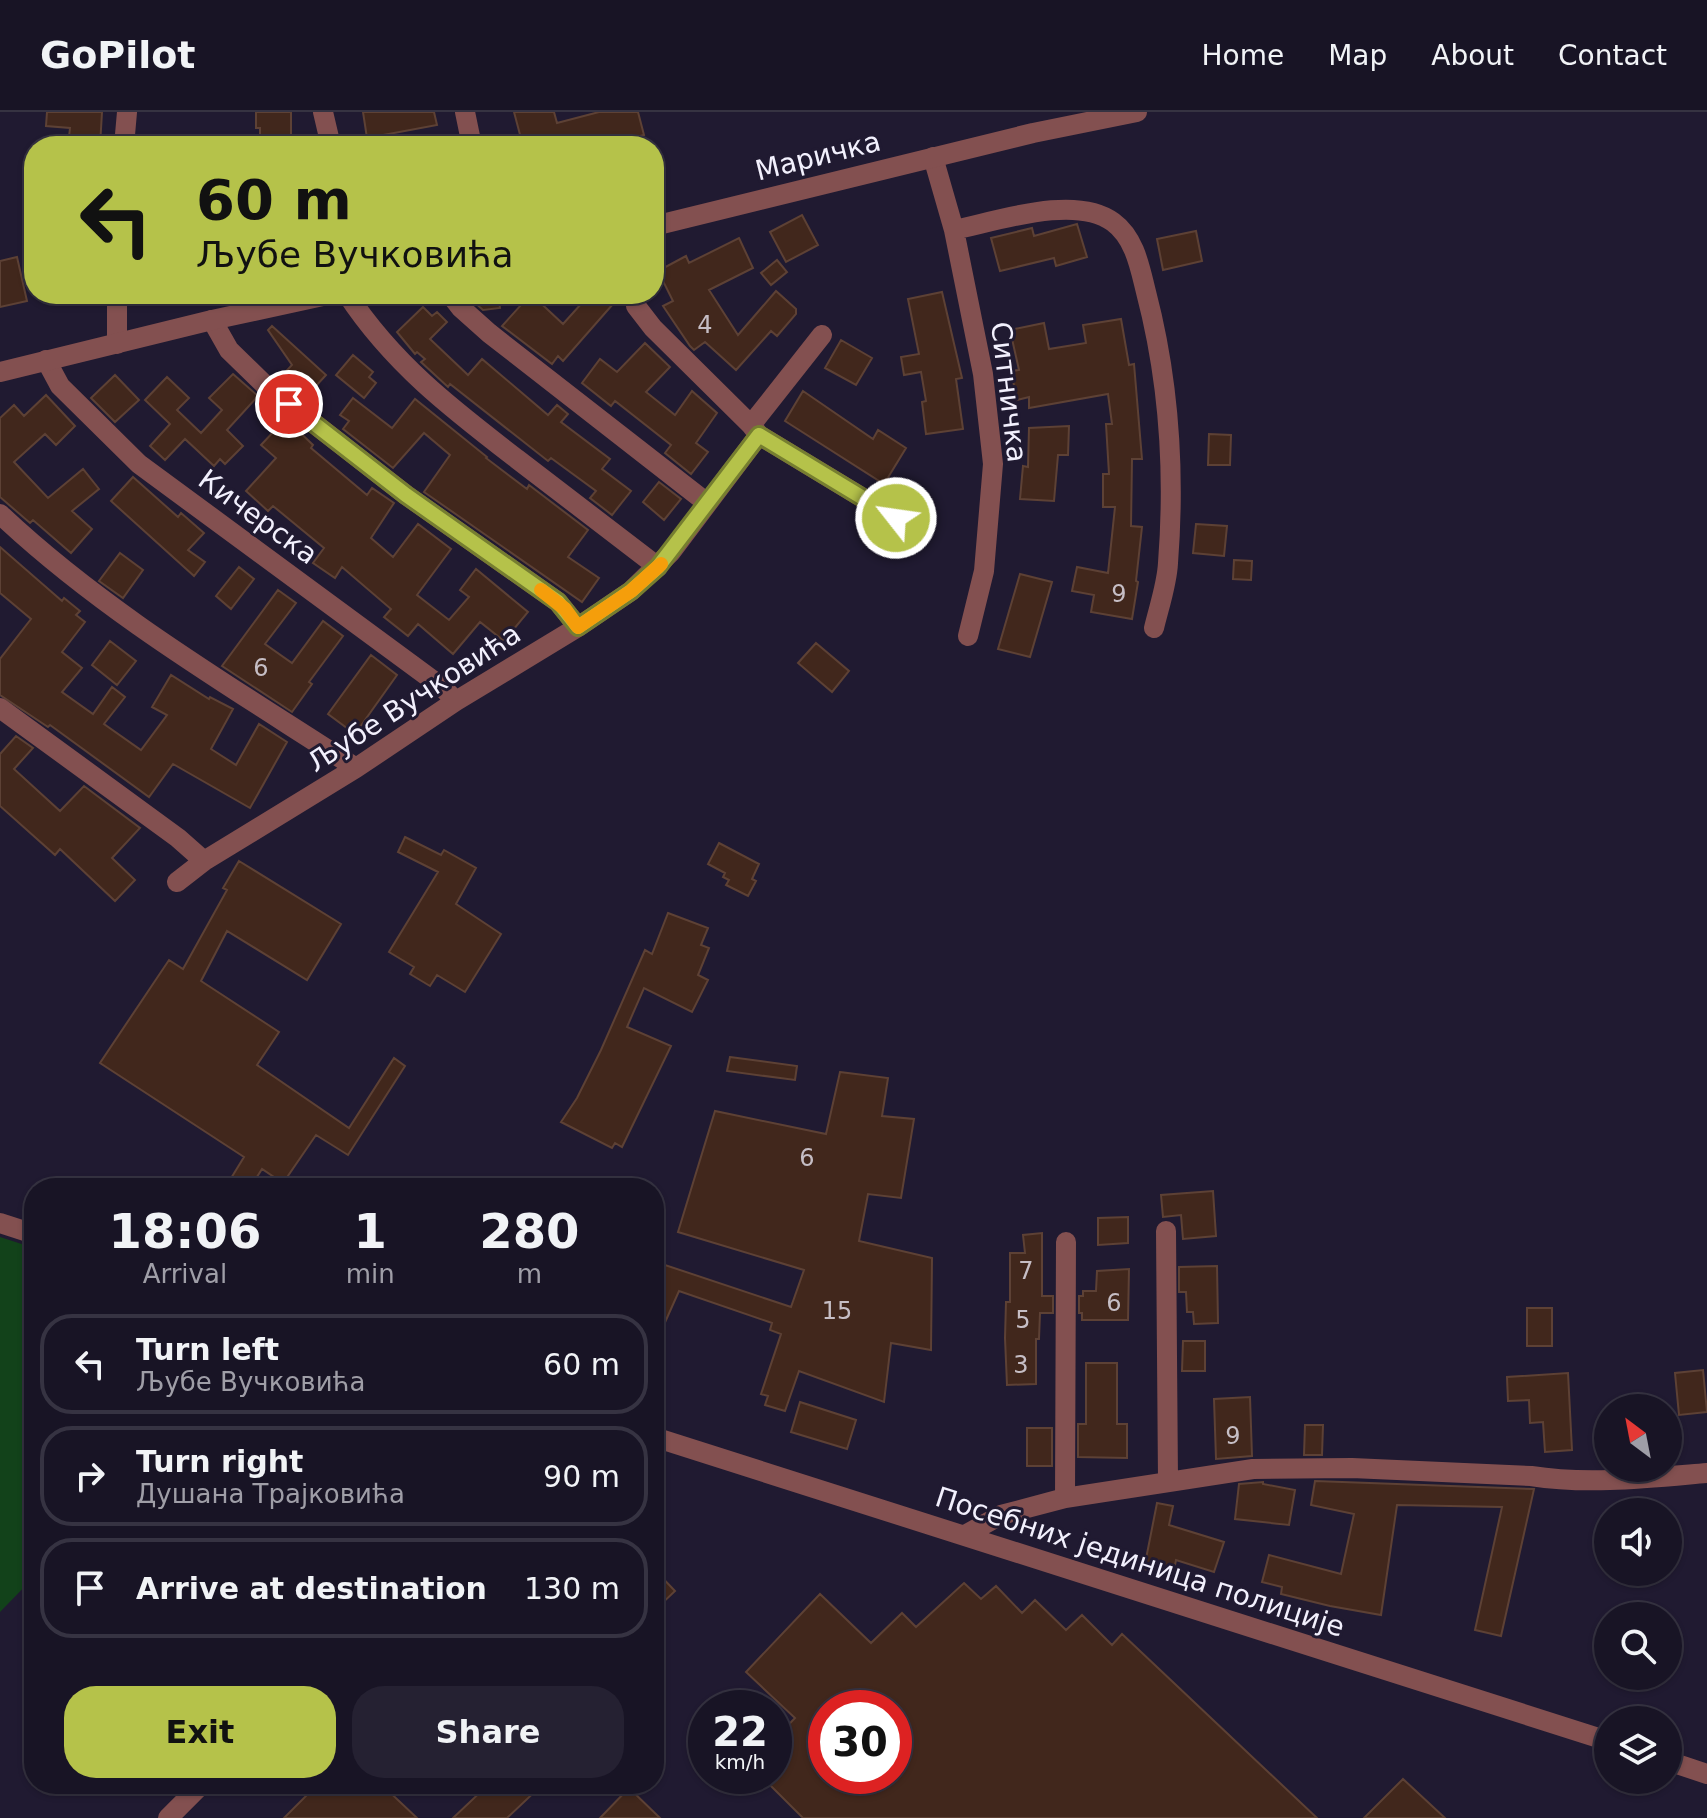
<!DOCTYPE html>
<meta charset="utf-8">
<style>
:root{--surface:#181425;--page:#252132;--text:#f1f3f6;--muted:#9f9ea7;--line:#363342;--accent:#b5c24a}
body{margin:0;font-family:"DejaVu Sans",sans-serif;background:var(--page);color:var(--text);height:100vh;display:flex;flex-direction:column;font-size:30px;white-space:nowrap}
*{box-sizing:border-box;margin:0}
p{font-size:26px;color:var(--muted)}
.icon{flex:none;width:44px;height:44px;fill:none;stroke:currentColor;stroke-width:2;stroke-linecap:round;stroke-linejoin:round}
.map{position:relative;flex:1;overflow:hidden}
.side{position:absolute;left:24px;top:1066px;width:640px;height:616px;display:flex;flex-direction:column;background:var(--surface);border-radius:32px;box-shadow:0 2px 6px #0004,0 0 0 2px var(--line)}
.side>*{flex:none}
.hud{position:absolute;left:24px;top:24px;width:640px;height:168px;border-radius:32px;box-shadow:0 2px 6px #0004,0 0 0 2px var(--line);background:#b5c24a;color:#111;overflow:hidden}
.needle{width:52px;rotate:328deg}
.fabs{position:absolute;left:1594px;top:1282px;display:grid;gap:16px}
.fabs a{display:grid;place-items:center;width:88px;height:88px;border-radius:50%;background:var(--surface);box-shadow:0 2px 6px #0004,0 0 0 2px var(--line);font-size:40px}
.speed{position:absolute;left:688px;top:1578px;display:flex;gap:16px;font-size:40px;font-weight:700;text-align:center}
.speed>*{display:grid;place-content:center;width:104px;height:104px;border-radius:50%;background:var(--surface);box-shadow:0 2px 6px #0004,0 0 0 2px var(--line);line-height:1}
.speed small{font-size:20px;font-weight:400}
.speed .limit{border:12px solid #d22;background:#fff;color:#111}
.pin{position:absolute;display:grid;place-items:center;width:68px;height:68px;color:#fff;margin:-34px;border:4px solid #fff;border-radius:50%;box-shadow:0 2px 8px #0007}
.me{position:absolute;width:88px;margin:-44px;rotate:300deg;stroke-linejoin:round;filter:drop-shadow(0 0 6px #0008)}
.turn{display:flex;align-items:center;gap:28px;height:168px;padding:0 40px;font-size:36px}
.turn .icon{width:104px;height:104px;stroke-width:2.5}
.turn b{display:block;font-size:56px;line-height:68px}
.eta{display:flex;justify-content:space-evenly;align-items:center;height:136px;text-align:center}
.eta b{font-size:48px;font-weight:700;line-height:56px}
.cta{display:flex;gap:16px;margin-top:auto;padding:16px 40px}
.cta a{flex:1;height:92px;border-radius:32px;background:var(--accent);color:#111;font-size:32px;font-weight:700;line-height:92px;text-align:center}
.cta a+a{background:var(--page);color:var(--text)}
ul{padding:0;list-style:none}
li{display:flex;align-items:center;gap:24px;height:100px;margin:0 16px 12px;padding:0 24px;border:4px solid var(--line);border-radius:32px}
li div{flex:1}
li b{display:block;font-size:30px}
li em{font-style:normal}
header{display:flex;align-items:center;gap:48px;box-sizing:border-box;height:112px;padding:0 40px;background:var(--surface);border-bottom:2px solid var(--line)}
header strong{font-size:38px}
nav{display:flex;gap:44px;margin-inline-start:auto;font-size:28px}
.map>svg:first-child{display:block}
</style>
<header>
<strong>GoPilot</strong>
<nav><a>Home</a><a>Map</a><a>About</a><a>Contact</a></nav>
</header>
<div class="map">
<svg width="1707" height="1706" viewBox="0 0 1707 1706">
<rect width="100%" height="100%" fill="#201a31"/>
<path fill="#12421a" d="M0,1125l34,11v329l-34,35z"/>
<path fill="#41271c" stroke="#5d4135" stroke-width="2" fill-rule="evenodd" d="M47,0h55l-2,34h-32l2,-18 -24,-2z
M256,0h35v34h-31v-18h-4z
M363,0h71l3,13 -70,13z
M514,0h40l3,11 42,-11h39l6,23 -45,11h-76z
M802,103l16,30 -32,17 -16,-30z
M1077,112l10,33 -31,9 -2,-8 -54,13 -9,-33 41,-10 2,8z
M1196,119l6,30 -39,9 -6,-31z
M739,126l14,30 -44,22 29,45 38,-44 20,18v5l-19,22 -6,-5 -35,39 -31,-28 -11,8 -4,-4 -27,-40 10,-5 -15,-30 28,-15 3,7z
M17,145l10,44 -27,6v-46z
M777,148l10,12 -16,13 -10,-12z
M942,180l20,86 -6,1 7,50 -37,5 -4,-32 4,-1 -5,-29 -17,3 -3,-18 18,-3 -11,-55z
M472,182h26l2,14 -17,2 -10,-9z
M531,182l32,30 27,-30h12l11,10 -50,57 -5,-5 -6,8 -50,-38z
M423,195l9,9 5,-4 10,10 -17,17 38,36 14,-16 66,56 9,-10 11,9 -7,8 49,37 -8,10 29,22 -19,24 -22,-17 6,-7 -45,-33 -3,3 -98,-77 -2,3 -27,-25 4,-3 -8,-7 -2,2 -18,-22z
M1121,207l8,46 5,-1 8,95h-10l-1,67 11,1 -6,54 2,1 -6,37 -41,-7 3,-17 -22,-4 5,-24 31,6 7,-66h-12v-33h6l-3,-50h6l-4,-30 -79,14v-11l-12,3 -6,-29 8,-1 -9,-40 34,-7 5,26 37,-6 -3,-18z
M272,214l54,49 -22,24 -25,-20 13,-14 -24,-35z
M841,228l31,18 -16,27 -31,-17z
M645,231l25,24 -24,25 29,23 17,-24 25,22 -21,30 12,9 -17,22 -26,-21 6,-8 -56,-44 -4,5 -29,-23 18,-24 17,13z
M353,243l20,17 -4,5 7,6 -12,15 -28,-23z
M233,262l25,22 -31,34 16,16 -18,18 -5,-5 -6,7 -29,-27 -20,21 -15,-14 20,-22 -25,-24 22,-23 22,21 -12,12 24,23 21,-23 -13,-12z
M115,263l24,25 -24,22 -24,-24z
M803,279l70,48 5,-9 28,18 -22,36 -99,-63z
M46,283l29,31 -19,19 -11,-11 -31,28 34,36 35,-29 16,20 -27,22 20,18 -21,24 -38,-33 -3,3 -30,-26v-79l14,-13 10,11z
M353,286l39,30 23,-29 72,58 -1,1 41,31 2,-4 59,45 -20,27 31,21 -17,24 -158,-110 26,-37 -26,-22 -31,35 -50,-39 6,-8 -9,-6z
M289,310l24,23 -2,3 56,47 5,-7 22,15 -23,35 22,19 25,-33 33,25 -34,46 32,25 20,-23 -9,-7 16,-21 52,43 -24,29 -24,-19 -27,32 -35,-30 -10,12 -24,-19 7,-8 -49,-42 -7,11 -22,-15 11,-15 -51,-42 -5,5 -22,-20 30,-33 -15,-13 14,-15 4,3z
M1069,314l-1,29h-10l-4,46 -34,-2 3,-33 5,1 1,-39z
M1209,322l22,1 -1,30h-22z
M133,365l45,40 3,-4 23,20 -16,17 17,12 -11,14 -83,-75z
M659,370l22,17 -17,21 -21,-18z
M1196,412l31,2 -3,30 -31,-3z
M0,435l62,54 2,-3 16,13 -4,4 9,7 -23,30 20,16 -20,24 31,22 19,-27 13,10 -21,27 37,26 26,-35 -15,-8 19,-32 38,24 1,-2 23,12 -22,40 25,16 23,-41 28,18 -37,66 -77,-44 -24,33 -99,-72 -2,2 -48,-32v-36l31,-40 -31,-26z
M120,441l23,17 -20,28 -24,-17z
M1234,448l18,1 -1,19 -18,-1z
M239,455l15,12 -23,30 -15,-13z
M1020,462l32,8 -22,75 -32,-8z
M278,478l18,13 -31,41 27,19 31,-42 20,15 -34,46 3,2 -20,28 -70,-46z
M110,529l26,20 -19,24 -25,-20z
M816,531l33,28 -17,21 -34,-29z
M371,543l26,20 -42,59 -27,-20z
M16,624l17,12 -19,21 46,42 24,-25 56,42 -28,30 23,22 -20,21 -55,-52 -5,6 -55,-49v-52z
M405,725l36,18 3,-5 32,18 -20,36 45,30 -36,58 -28,-17 -7,11 -20,-12 4,-7 -25,-15 49,-80 -40,-20z
M719,731l40,21 -7,15 4,2 -8,15 -22,-11 3,-5 -6,-3 2,-4 -17,-9z
M239,749l102,63 -34,56 -80,-49 -26,50 78,51 -22,33 92,63 45,-70 11,8 -57,89 -32,-20 -33,48 -21,-14 -12,19h-25l19,-31 -144,-94 69,-103 14,9 44,-79 -4,-2z
M668,801l40,15 -7,17 8,3 -11,27 10,5 -16,32 -48,-24 -17,39 44,19 -49,101 -7,-4 -3,5 -51,-26 16,-24 24,-48 44,-100 7,4z
M730,945l67,9 -2,14 -68,-9z
M840,960l48,6 -6,38 32,3 -13,79 -33,-4 -9,47 73,17 -1,92 -40,-7 -7,59 -85,-31 -14,40 -20,-6 3,-9 -7,-2 20,-60 -11,-4 2,-7 -93,-32 -25,56v-49l11,-33 126,42 13,-37 -126,-38 37,-121 111,23z
M1213,1079l3,45 -33,3 -2,-24 -18,2 -2,-22z
M1128,1105v26l-30,2v-27z
M1042,1121v63h11v17h-13l-1,26h-3v45l-29,1 -2,-47 1,-36h4v-49h15l-2,-18z
M1217,1154l1,57 -24,1 -1,-12h-6l-1,-20h-7v-25z
M1129,1157l-1,51h-46v-7h-3v-17h4v-5h13l1,-20z
M1527,1196h25v38h-25z
M1183,1229h22v30h-23z
M1086,1251h31v61h10v34l-49,-1v-33h8z
M1703,1258l4,42 -28,3 -4,-42z
M1568,1261l4,77 -27,2 -2,-30 -13,1 -1,-23 -21,1 -1,-24z
M1250,1285l2,59 -36,3 -2,-60z
M800,1290l56,18 -9,29 -56,-17z
M1305,1313h18l-1,30h-18z
M1027,1316h25v38h-25z
M1315,1369l219,8 -33,147 -26,-6 27,-123 -105,-2 -16,110 -51,-9 -49,-12 1,-7 -20,-5 7,-27 72,19 13,-60 -43,-9z
M1263,1370v2l32,6 -6,35 -54,-6 4,-35z
M1157,1391l16,3 -4,19 55,17 -10,30 -38,-12 -3,15 -29,-6z
M654,1457l21,22 -21,20z
M964,1471l17,16 15,-13 26,27 13,-13 31,30 16,-15 30,30 10,-11 195,184h-514l-42,-42h13v-36l21,-22 -49,-46 74,-78 51,49 31,-30 14,14zM826,1596h68v68h-68z
M1403,1667l42,39h-81z
M300,1672h81l36,34h-133l25,-25z
M489,1672h54l-36,34h-54z
M629,1676l31,30h-60z"/>
<g fill="none" stroke-linecap="round" stroke-linejoin="round">
<path stroke="#835050" stroke-width="20" d="M323,0l8,34
M465,0l7,34
M124,34l3,-34
M933,45l21,73 29,144 10,90 -9,107 -16,65
M954,118c44,-9 121,-36 159,-8 22,16 27,46 33,70 23,88 29,180 22,271 -1,21 -9,44 -14,65
M117,182v50
M347,182c46,70 105,115 170,165 47,36 94,72 141,108
M450,182l11,14 28,25 218,170
M636,194l17,22 98,97
M212,208l17,30 37,36 140,109 152,107 20,25
M46,248l14,26 79,78 303,223 14,14
M759,323l137,83
M0,402c106,100 235,175 356,254
M0,596l178,130 26,23
M177,770l27,-21 152,-93 100,-67 122,-74 53,-36 40,-39 88,-117 -8,-10 71,-90
M0,1111l34,11
M1166,1119l2,250
M654,1325l954,304
M1065,1386l1,-256
M965,1423l36,-20 64,-17 188,-29 99,-1 179,8c57,9 118,2 176,-3
M1668,1649l39,13
M168,1706l34,-34"/>
<path stroke="#835050" stroke-width="20" d="M654,114l379,-93 104,-21
M0,260l212,-52 120,-26"/>
</g>
<g fill="none" stroke-linecap="round" stroke-linejoin="round">
<defs>
<path id="route" d="M289,292l117,91 152,107 20,25 53,-36 27,-24 101,-132 137,83"/>
</defs>
<use href="#route" stroke="#767e30" stroke-width="20"/>
<use href="#route" stroke="#b5c24a" stroke-width="14"/>
<path stroke="#f59e0b" stroke-width="14" d="M541,478l24,19 13,18 53,-36 30,-27"/>
</g>
<g text-anchor="middle" dominant-baseline="central" stroke-width="6" stroke-linejoin="round" paint-order="stroke">
<g font-size="24" fill="#c6bec5">
<text x="705" y="213">4</text>
<text x="1119" y="482">9</text>
<text x="261" y="556">6</text>
<text x="807" y="1046">6</text>
<text x="1026" y="1159">7</text>
<text x="1114" y="1191">6</text>
<text x="837" y="1199">15</text>
<text x="1023" y="1208">5</text>
<text x="1021" y="1253">3</text>
<text x="1233" y="1324">9</text>
</g>
<g font-size="28" fill="#f2f0fd" stroke="#201a31">
<text transform="translate(818 44) rotate(-14)">Маричка</text>
<text transform="translate(1009 280) rotate(83)">Ситничка</text>
<text transform="translate(258 405) rotate(36)">Кичерска</text>
<text transform="translate(414 586) rotate(-33)">Љубе Вучковића</text>
<text transform="translate(1140 1450) rotate(18)">Посебних јединица полиције</text>
</g>
</g>
</svg>
<div class="fabs">
<a><svg class="needle" viewBox="-14 -14 28 28"><path d="M0-13l5 13h-10z" fill="#e53935"/><path d="M0 13l5-13h-10z" fill="#9f9ea7"/></svg></a>
<a><svg class="icon" aria-label="sound" viewBox="0 0 24 24"><path d="M4 9h4l5-4v14l-5-4H4zM17 9q2 3 0 6"/></svg></a>
<a><svg class="icon" aria-label="search" viewBox="0 0 24 24"><circle cx="10" cy="10" r="6"/><path d="M15 15l6 6"/></svg></a>
<a><svg class="icon" aria-label="layers" viewBox="0 0 24 24"><path d="M12 4l9 5-9 5-9-5zM3 14l9 5 9-5"/></svg></a>
</div>
<div class="speed"><div>22<small>km/h</small></div><div class="limit">30</div></div>
<div class="pin" style="left:289px;top:292px;background:#d93025"><svg class="icon" aria-label="arrive" viewBox="0 0 24 24"><path d="M6 21V4h12l-3 4 3 4H6"/></svg></div>
<svg class="me" style="left:896px;top:406px" viewBox="-20 -20 40 40"><circle r="17" fill="#b5c24a" stroke="#fff" stroke-width="3"/><path d="M0-11L8 9 0 5-8 9z" fill="#fff"/></svg>
<div class="hud">
<div class="turn"><svg class="icon" aria-label="left" viewBox="0 0 24 24"><path d="M17 20v-9H6M10 6l-5 5 5 5"/></svg><div><b>60 m</b>Љубе Вучковића</div></div>
</div>
<section class="side">
<div class="eta">
<div><b>18:06</b><p>Arrival</p></div>
<div><b>1</b><p>min</p></div>
<div><b>280</b><p>m</p></div>
</div>
<ul>
<li><svg class="icon" aria-label="left" viewBox="0 0 24 24"><path d="M17 20v-9H6M10 6l-5 5 5 5"/></svg><div><b>Turn left</b><p>Љубе Вучковића</p></div><em>60 m</em></li>
<li><svg class="icon" aria-label="right" viewBox="0 0 24 24"><path d="M7 20v-9h11M14 6l5 5-5 5"/></svg><div><b>Turn right</b><p>Душана Трајковића</p></div><em>90 m</em></li>
<li><svg class="icon" aria-label="arrive" viewBox="0 0 24 24"><path d="M6 21V4h12l-3 4 3 4H6"/></svg><div><b>Arrive at destination</b></div><em>130 m</em></li>
</ul>
<div class="cta"><a>Exit</a><a>Share</a></div>
</section>
</div>
